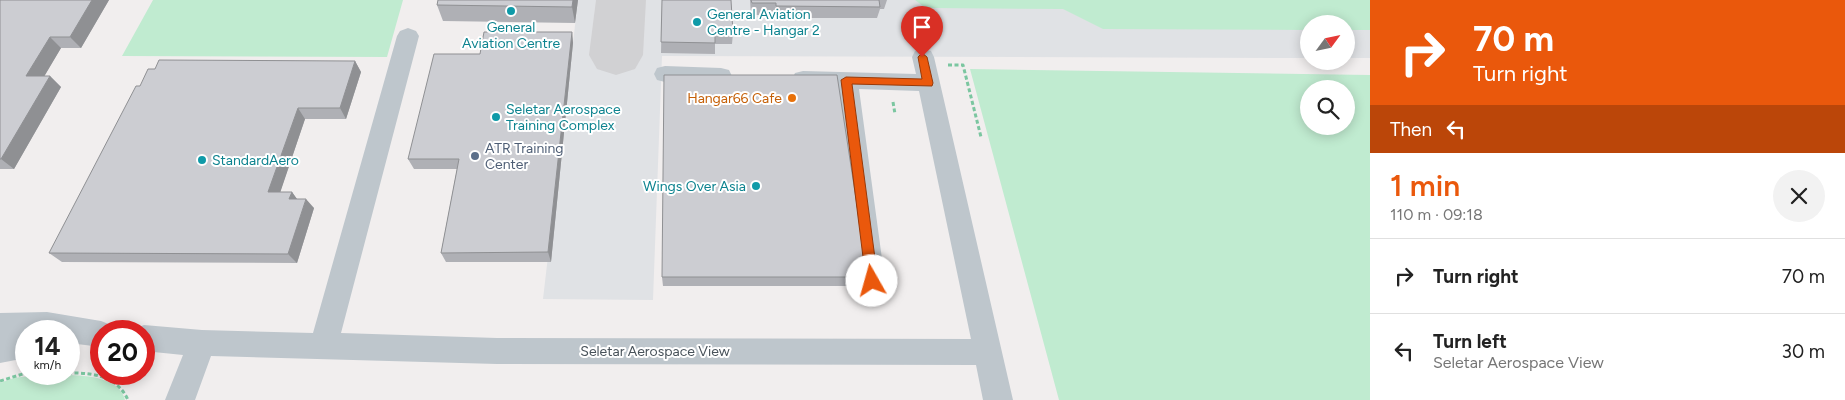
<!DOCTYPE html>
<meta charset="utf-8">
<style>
:root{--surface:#fff;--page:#f2f2f2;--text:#222;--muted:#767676;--line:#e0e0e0;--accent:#ea580c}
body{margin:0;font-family:Figtree,sans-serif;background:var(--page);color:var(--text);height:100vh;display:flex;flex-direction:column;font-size:19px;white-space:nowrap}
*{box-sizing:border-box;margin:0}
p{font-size:16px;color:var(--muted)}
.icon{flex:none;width:28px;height:28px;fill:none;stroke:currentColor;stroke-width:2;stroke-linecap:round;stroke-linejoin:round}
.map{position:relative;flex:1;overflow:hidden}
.sheet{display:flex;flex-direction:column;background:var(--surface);width:475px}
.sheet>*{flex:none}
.banner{background:#ea580c;color:#fff;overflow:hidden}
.needle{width:32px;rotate:57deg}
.tools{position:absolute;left:1300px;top:15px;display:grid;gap:10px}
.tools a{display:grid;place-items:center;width:55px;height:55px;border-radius:50%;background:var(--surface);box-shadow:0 2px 12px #0003;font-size:25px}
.speed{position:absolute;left:15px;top:320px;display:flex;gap:10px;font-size:25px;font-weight:700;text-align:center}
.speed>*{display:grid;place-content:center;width:65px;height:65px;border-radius:50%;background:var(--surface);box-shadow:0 2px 12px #0003;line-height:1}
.speed small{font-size:12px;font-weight:400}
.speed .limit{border:8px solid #d22;background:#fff;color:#111}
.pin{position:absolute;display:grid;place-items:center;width:42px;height:42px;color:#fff;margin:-51px -21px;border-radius:50% 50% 50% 0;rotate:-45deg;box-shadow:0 0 5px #0007}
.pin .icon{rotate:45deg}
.me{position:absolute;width:55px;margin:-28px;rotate:353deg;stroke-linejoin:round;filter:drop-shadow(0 0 4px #0008)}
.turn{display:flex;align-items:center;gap:18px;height:105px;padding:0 20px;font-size:22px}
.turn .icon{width:65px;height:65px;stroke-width:2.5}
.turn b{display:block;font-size:35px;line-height:42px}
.then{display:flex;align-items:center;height:48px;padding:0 20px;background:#0003;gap:10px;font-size:19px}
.round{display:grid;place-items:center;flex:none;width:52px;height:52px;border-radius:26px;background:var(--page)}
.overview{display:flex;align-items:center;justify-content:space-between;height:85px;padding:0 20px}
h1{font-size:30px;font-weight:600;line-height:38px;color:var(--accent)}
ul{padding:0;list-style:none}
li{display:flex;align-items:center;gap:15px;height:75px;padding:0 20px;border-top:1px solid var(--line)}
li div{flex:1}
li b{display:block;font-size:19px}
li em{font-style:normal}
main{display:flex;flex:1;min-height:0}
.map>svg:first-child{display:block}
</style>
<main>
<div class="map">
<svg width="1370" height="400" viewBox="0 0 1370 400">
<rect width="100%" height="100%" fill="#f1eeee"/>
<path fill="#e0e2e5" d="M578,0h792v58h-24v-34h-37v34l-647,-2 -9,244 -110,-1z"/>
<path fill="#c0ebd0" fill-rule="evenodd" d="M153,0h250l-16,57 -265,-1z
M915,0h455v30h-24v-6h-37v6l-206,-1 -40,-20 -132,-1 -8,-2z
M970,69l400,6v325h-311zM1309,89h37v37h-37z
M29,376c26,0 88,-8 96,24h-125v-17l14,-5z"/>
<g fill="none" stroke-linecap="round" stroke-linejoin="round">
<path fill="#d1d1d3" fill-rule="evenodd" d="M596,0h50l-3,55 -8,14 -19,6 -19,-6 -8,-14z"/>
<path stroke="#7bc6a0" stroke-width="3" stroke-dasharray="4 2.5" stroke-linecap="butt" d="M948,65h15l18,72
M893,102l2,12
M42,374c31,-1 71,-7 86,26
M0,381l26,-8"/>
<path fill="#bec6cc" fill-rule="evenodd" d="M408,28l8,3 3,5 -78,297 156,5 474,1 -52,-248 -60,-2 26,192 -4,8 -9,4 -9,-4 -4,-8 -23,-193 -33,-1 -8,-2 -3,-6 3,-6 8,-2 113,3 -4,-17 3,-6 8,-2 8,2 3,6 79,343h-30l-7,-35 -479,-1 -286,-8 -16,44h-30l18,-45 -39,-4v-20h-11l1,-2 10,-4 58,5 111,3 84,-297 3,-5z
M665,66l56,2 8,2 3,6 -3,6 -8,2 -56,-2 -8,-2 -3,-6 3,-6z
M47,312l54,9 10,4 3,6h-13v16l-32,-4v-12h-43v27l-26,5v-50z"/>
</g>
<path fill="#afb0b5" d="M0,0h109l-28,48h-20l-17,28h6l11,11 -47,82h-14z
M438,0h140l-3,23 -132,-2 -6,-16z
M662,0l71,33 -1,11h-17v10l-54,-1z
M750,0h137l-3,9h-4l-3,9h-102v-3h-24z
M572,32l1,11 -22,219h-105l-5,-9 16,-84h-43l-6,-10 72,-105z
M355,61l6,11 -15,47h-41l-25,73h12l5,7 17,9 -17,55 -235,-1 -13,-9z
M662,277h206l-4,9h-201z"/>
<path fill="#8f9093" d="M92,0h17l-28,48 -11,-11z
M573,0h5l-3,23 -3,-16z
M572,32l1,11 -22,219 -3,-10z
M50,37l11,11 -23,39 -12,-11z
M355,61l6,11 -15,47 -6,-11z
M50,76l11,11 -47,82 -13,-10z
M298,108l7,11 -28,83 -9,-10z
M292,192l7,10 -10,-3z
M306,199l8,9 -17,55 -9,-9z"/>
<path fill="#cccdd2" stroke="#8f9093" d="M0,0h92l-22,37h-20l-24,39h24l-49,83h-1z
M438,0h135l-1,7 -135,-2z
M662,0h69l2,33 -18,-1v11l-54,-1z
M751,0h128l1,7 -104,-1v-3h-24z
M484,32h88l-24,220 -107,1 18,-94h-51l26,-105h46z
M159,60l196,1 -15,47h-42l-30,84h24l-3,7h17l-18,55 -239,-1 87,-167h4l8,-17h7z
M664,75h173l31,202h-206z"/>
<path fill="#ea580c" stroke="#983908" d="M922,53l5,4 6,26 -1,3 -80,-2 26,197 -1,3 -5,2 -4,-2 -2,-3 -25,-201 5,-3 76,2 -4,-22z"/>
<g fill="#0f9aa8" stroke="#fff" stroke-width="2">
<circle cx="511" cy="11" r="5"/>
<circle cx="697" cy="22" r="5"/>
<circle cx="496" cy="117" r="5"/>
<circle cx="202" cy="160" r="5"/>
<circle cx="756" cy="186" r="5"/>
</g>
<circle fill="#e8710a" stroke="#fff" stroke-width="2" cx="792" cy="98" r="5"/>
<circle fill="#5c6f8a" stroke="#fff" stroke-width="2" cx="475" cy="156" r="5"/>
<g text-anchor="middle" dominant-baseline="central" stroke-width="4" stroke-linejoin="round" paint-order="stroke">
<g font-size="14" fill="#0d838f" stroke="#fff" text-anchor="start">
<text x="707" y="14">General Aviation<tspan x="707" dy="16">Centre - Hangar 2</tspan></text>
<text x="511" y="27" text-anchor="middle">General<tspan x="511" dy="16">Aviation Centre</tspan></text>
<text x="506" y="109">Seletar Aerospace<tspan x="506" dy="16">Training Complex</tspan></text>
<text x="212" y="160">StandardAero</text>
<text x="746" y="186" text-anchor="end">Wings Over Asia</text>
</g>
<g font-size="14" fill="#c56008" stroke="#fff" text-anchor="end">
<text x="782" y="98">Hangar66 Cafe</text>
</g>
<g font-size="14" fill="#4e5e75" stroke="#fff" text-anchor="start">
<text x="485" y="148">ATR Training<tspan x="485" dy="16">Center</tspan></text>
</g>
<g font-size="14" fill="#48525a" stroke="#fff">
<text x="655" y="351">Seletar Aerospace View</text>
</g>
</g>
</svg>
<div class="tools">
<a><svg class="needle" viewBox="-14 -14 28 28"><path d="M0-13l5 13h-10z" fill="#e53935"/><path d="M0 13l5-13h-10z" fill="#767676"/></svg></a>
<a><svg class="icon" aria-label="search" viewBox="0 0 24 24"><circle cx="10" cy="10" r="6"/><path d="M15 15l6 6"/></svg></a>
</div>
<div class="speed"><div>14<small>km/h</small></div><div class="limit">20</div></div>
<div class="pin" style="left:922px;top:57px;background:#d93025"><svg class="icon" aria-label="arrive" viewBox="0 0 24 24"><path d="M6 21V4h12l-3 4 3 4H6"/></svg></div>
<svg class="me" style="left:872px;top:281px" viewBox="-20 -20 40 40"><circle r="19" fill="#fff"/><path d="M0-13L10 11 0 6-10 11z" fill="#ea580c"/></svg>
</div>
<section class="sheet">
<div class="banner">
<div class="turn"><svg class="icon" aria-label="right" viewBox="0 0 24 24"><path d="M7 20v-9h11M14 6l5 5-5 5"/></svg><div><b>70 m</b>Turn right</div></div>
<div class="then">Then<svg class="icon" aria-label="left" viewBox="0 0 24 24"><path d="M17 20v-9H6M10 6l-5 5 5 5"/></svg></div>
</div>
<div class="overview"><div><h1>1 min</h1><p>110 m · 09:18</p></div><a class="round"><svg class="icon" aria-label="close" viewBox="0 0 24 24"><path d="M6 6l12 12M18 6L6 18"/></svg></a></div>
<ul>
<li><svg class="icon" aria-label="right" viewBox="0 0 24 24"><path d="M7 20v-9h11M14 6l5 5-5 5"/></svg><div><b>Turn right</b></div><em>70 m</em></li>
<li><svg class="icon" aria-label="left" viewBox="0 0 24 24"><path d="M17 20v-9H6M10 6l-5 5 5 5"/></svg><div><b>Turn left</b><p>Seletar Aerospace View</p></div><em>30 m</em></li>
</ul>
</section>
</main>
